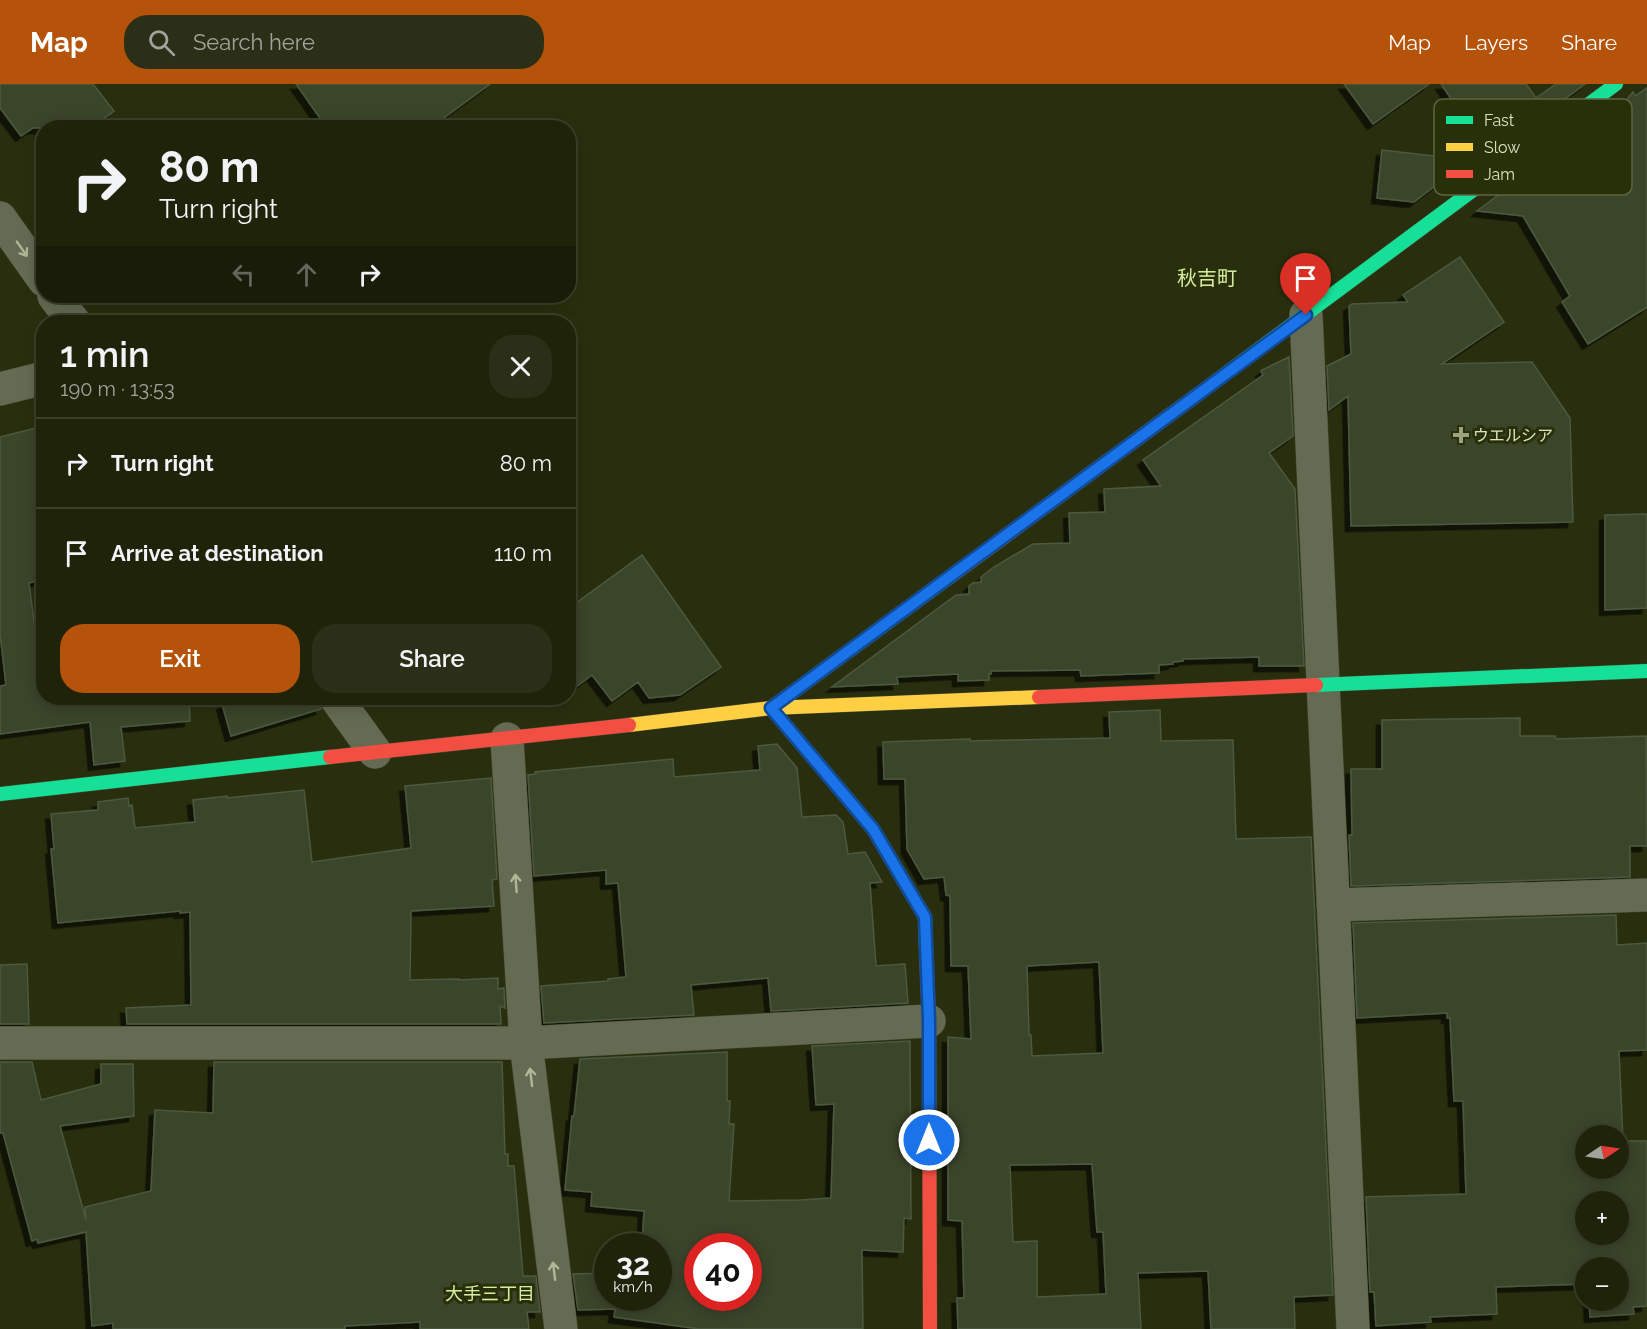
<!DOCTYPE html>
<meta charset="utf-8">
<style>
:root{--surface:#1f230a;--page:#2c2f18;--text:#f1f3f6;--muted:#a1a49c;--line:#3c402b;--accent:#b45309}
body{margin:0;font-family:Raleway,"Noto Sans JP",sans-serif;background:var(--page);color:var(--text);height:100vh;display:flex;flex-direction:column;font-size:22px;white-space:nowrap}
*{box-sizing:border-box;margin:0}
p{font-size:20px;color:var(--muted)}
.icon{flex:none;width:33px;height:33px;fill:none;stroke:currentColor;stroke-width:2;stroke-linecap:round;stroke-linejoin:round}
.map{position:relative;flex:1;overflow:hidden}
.side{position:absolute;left:36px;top:231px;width:540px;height:390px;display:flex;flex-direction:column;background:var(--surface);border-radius:24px;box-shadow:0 3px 15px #0003,0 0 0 2px var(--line)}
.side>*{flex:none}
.guide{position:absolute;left:36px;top:36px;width:540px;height:183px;border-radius:24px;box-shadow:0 3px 15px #0003,0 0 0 2px var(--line);background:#1f230a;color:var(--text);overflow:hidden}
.needle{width:39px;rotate:77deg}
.fabs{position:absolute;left:1575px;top:1041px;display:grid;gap:12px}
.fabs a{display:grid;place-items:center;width:54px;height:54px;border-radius:50%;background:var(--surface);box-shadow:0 3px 15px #0003,0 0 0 2px var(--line);font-size:30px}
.speed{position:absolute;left:594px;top:1149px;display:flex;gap:12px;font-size:30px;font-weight:700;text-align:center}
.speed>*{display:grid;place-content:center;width:78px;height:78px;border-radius:50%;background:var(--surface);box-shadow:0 3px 15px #0003,0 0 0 2px var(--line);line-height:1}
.speed small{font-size:15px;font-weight:400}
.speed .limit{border:9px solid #d22;background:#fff;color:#111}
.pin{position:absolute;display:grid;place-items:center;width:51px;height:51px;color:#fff;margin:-62px -26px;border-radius:50% 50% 50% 0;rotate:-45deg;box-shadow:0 0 6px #0007}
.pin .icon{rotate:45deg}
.me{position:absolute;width:66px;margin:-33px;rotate:0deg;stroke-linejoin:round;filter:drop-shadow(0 0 4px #0008)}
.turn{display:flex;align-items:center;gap:21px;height:126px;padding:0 24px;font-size:27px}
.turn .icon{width:78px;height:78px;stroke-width:2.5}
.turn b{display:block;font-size:42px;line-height:51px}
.lanes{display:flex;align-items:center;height:57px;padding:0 24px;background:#0003;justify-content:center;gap:30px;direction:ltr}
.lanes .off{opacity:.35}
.round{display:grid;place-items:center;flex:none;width:63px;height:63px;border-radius:24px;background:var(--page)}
.overview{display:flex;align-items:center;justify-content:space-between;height:102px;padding:0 24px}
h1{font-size:36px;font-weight:600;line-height:45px}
.primary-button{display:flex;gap:12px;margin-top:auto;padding:12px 24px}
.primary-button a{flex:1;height:69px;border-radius:24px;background:var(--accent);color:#fff;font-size:24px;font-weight:600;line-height:69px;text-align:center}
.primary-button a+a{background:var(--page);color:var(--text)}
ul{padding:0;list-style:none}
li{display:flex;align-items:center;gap:18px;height:90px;padding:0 24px;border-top:2px solid var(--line)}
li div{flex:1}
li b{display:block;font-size:22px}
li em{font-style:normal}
header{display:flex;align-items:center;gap:36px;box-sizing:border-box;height:84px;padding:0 30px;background:var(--accent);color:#fff}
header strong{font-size:28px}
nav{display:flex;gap:33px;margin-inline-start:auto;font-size:21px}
.search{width:420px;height:54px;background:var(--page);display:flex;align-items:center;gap:15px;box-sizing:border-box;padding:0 21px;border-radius:24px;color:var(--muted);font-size:22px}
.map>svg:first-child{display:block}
</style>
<header>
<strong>Map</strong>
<div class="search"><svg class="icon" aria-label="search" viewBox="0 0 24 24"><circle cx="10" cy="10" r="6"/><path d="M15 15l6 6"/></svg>Search here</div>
<nav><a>Map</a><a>Layers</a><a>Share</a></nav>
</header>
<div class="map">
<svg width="1647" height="1245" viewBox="0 0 1647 1245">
<defs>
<filter id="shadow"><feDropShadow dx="-5.5" dy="5.5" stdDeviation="0" flood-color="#0009"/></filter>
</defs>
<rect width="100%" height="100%" fill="#292f0e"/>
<path fill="#3a442c" stroke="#4d593f" stroke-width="1.5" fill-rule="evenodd" filter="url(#shadow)" d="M0,0h93l21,27 -23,17h-58l-12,8 -21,-28z
M296,0h194l-60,44h-103z
M1344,0h85l-56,40z
M1441,0h85l10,14 20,-14h29l-96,71z
M1647,4v219l-59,37 -26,-42 8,-6 -47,-80 -46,-5 150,-112 6,-7 2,4z
M1382,66l87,10 12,1 -28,21 -5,-6 -34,26 -37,-4z
M1460,173l44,65 -62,42 90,-2 38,56 3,104 -222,4 -3,-130 -19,14 -2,-44 24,-12 -2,-48 3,-2 56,-2 -5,-7z
M1289,273l4,79 -24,17 26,36 9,177h-45v-9l-76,2v2l-10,1v2l-14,1v8l-78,3 -1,-6 -89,1v3h-2v6l-31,1v-7l-61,3 1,7 -66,3 124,-92 13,-1v-8l4,-3 8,-1v-5l13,-10 39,-23 37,-1 -1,-30 36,-1 -1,-23 57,-3 -18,-26 120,-85 -2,-4 1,-1z
M44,342v153l-15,4 10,77h5v38h145l1,23 -69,6 4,34 -31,4 -4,-43 -90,12v-48l6,-1 -6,-52v-196z
M1647,430v94l-42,2v-95z
M642,471l79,112 -41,28 -31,3 -11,-16 -26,19 -20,-26 -24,18v-84z
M246,614h72l3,11 -90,27 -9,-32z
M1160,626l1,31 72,-1 3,99 75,-2 22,458 -39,2 1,32h-84l-3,-58 -70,2 3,56h-183l-1,-31h7l-2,-77 -14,-1v-183l23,2 -3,-73h-17l-1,-70 -4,-1 -2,-18 -20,2 -17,-30 -2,-70h-21l-1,-37 87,-3v2l140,-3 -1,-26zM1099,878l4,91 -71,3 -1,-21h-2l-2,-69zM1092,1080l5,68h6l3,62 -69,3v-56l-24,1 -3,-77z
M1520,634v18h35l1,3 90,-3 1,110h-17v31l-279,9 -2,-51h3l-1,-66h31v-49z
M777,660l20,24 5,49 34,-2 7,7 5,32 17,-2 17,30 -12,1 6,83 29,-2 3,39 -137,8 -3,-33 -77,7 3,30 -150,8 -3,-37 67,-5v-2l18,-2 -8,-94 -12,1v-14l-72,6 -6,-101 8,-1 -1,-2 138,-13 1,18 86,-7 -2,-24z
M491,694l6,101 -5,1 2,26 -83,5 -1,69 49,-1v1l39,-2v11l6,-1 1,20 -5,-2 1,18h-374l-1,-16 65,-3 -1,-93 -10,1v-2l-122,12 -7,-74h3l-3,-35 47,-4v-8l30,-4 1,8 3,-1 3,23 60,-6 -2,-22 34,-4v2l77,-8 8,72 99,-14 -6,-62z
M1616,831l1,30 30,-2v107l-28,1 4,90h24v165l-14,1 1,7 -44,3 -1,-17h29v-32h-32v16l-90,3 1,27 -67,3 1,5 -55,4 -2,-34h-4l-4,-95 100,-3 -3,-93h-9l-4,-83h-3v-5l-90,5 -4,-95zM1586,1052h32v32h-32zM1586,1118h32v32h-32z
M27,880l2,60h-29v-59z
M910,957l1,178 -7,-1 -1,34 -41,-2 1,79h-164l-85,-12 1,-8 -37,1 -5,-36 35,-1v25h50v-52h-16l2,-35 -53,-5 1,-14 -27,-2 7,-74h2l6,-57 147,-7v49h3l-1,23h5l-5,77 72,-1 30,-2 3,-94 -18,1 -4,-59zM698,1162h50v52h-50z
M0,978h32l9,38 60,-16v-20h32l1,52 -74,10 26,94 -1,-13 66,-16 4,-81 58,3 1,-51h288l3,92h3v12h6l9,110h13l4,36h-13l2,17h-109v-7l-75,4v3h-232v-6l-21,3 -6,-94 -48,11 -1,-4 -5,2 -29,-108h-3z"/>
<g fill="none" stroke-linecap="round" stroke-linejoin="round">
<defs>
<path id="street" d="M0,134l44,62
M54,212l20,26
M1306,231l47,1014
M0,305l44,-11
M336,614l39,54
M507,655l19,304 35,286
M1333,821l314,-10
M0,959h526l403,-22"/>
<path id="fast" d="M1197,311l419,-311
M1316,601l331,-14
M0,710l330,-37
M926,865l-1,-32 -52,-88 -102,-121 180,-132"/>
<path id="slow" d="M951,492l246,-181
M629,641l142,-17 268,-11"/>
<path id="jam" d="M1039,613l277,-12
M330,673l299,-32
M926,865l3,72 1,308"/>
</defs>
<use href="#street" stroke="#424830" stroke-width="34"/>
<use href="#fast" stroke="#424830" stroke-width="15"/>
<use href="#slow" stroke="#424830" stroke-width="15"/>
<use href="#jam" stroke="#424830" stroke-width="15"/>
<use href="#street" stroke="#656b52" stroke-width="33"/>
<use href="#fast" stroke="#16e098" stroke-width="14"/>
<use href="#slow" stroke="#ffcf43" stroke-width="14"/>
<use href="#jam" stroke="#f24e42" stroke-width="14"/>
</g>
<defs><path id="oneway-shaft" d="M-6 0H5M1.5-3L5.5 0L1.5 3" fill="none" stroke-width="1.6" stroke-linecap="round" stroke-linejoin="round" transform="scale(1.5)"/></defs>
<g stroke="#afb898">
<use href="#oneway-shaft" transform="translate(22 165) rotate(55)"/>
<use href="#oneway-shaft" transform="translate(516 799) rotate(-94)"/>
<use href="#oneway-shaft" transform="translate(531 993) rotate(-97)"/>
<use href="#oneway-shaft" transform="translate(554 1187) rotate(-97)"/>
</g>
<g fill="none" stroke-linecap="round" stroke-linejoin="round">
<defs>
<path id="route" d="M929,1056v-119l-4,-104 -52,-88 -102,-121 535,-393"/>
</defs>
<use href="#route" stroke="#114b97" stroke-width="15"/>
<use href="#route" stroke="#1a73e8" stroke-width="10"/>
</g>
<path fill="#9aa380" stroke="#28300a" stroke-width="2" d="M1458 342h6v6h6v6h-6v6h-6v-6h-6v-6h6z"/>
<g text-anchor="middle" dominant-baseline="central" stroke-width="6" stroke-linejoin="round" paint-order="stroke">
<g font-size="16" fill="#d7e2be" stroke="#28300a" text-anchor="start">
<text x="1473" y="351">ウエルシア</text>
</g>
<g font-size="18" fill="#d7eca1" stroke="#28300a">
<text x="490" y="1209">大手三丁目</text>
</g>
<g font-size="20" fill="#d7eca1" stroke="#28300a">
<text x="1207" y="194">秋吉町</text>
</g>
</g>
<rect x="1434" y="15" width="198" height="96" rx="9" fill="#28300a" stroke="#5d6540" stroke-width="1.5"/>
<rect x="1446" y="32" width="27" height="8" fill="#16e098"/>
<rect x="1446" y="59" width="27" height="8" fill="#ffcf43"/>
<rect x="1446" y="86" width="27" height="8" fill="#f24e42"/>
<g font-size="16" fill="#d7e2be">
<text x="1484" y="42">Fast</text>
<text x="1484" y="69">Slow</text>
<text x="1484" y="96">Jam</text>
</g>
</svg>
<div class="fabs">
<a><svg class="needle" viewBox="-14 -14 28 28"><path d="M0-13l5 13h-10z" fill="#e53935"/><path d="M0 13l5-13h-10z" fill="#a1a49c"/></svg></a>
<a>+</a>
<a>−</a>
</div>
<div class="speed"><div>32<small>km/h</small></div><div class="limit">40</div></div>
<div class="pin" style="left:1306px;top:231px;background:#d93025"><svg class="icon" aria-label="arrive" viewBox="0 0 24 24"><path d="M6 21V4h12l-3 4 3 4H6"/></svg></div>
<svg class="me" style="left:929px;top:1056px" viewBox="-20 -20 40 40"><circle r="17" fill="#1a73e8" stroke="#fff" stroke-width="3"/><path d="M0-11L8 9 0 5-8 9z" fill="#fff"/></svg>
<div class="guide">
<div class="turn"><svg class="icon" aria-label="right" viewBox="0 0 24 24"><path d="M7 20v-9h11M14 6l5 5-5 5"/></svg><div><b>80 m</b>Turn right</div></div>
<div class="lanes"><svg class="icon off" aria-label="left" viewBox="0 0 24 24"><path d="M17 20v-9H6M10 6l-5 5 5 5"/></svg><svg class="icon off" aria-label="ahead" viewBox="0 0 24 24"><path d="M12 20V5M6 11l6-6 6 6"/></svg><svg class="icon" aria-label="right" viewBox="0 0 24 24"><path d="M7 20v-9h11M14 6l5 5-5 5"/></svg></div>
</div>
<section class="side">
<div class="overview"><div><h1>1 min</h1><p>190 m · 13:53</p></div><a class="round"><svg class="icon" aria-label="close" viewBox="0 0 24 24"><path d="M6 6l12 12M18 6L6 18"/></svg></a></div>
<ul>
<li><svg class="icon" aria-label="right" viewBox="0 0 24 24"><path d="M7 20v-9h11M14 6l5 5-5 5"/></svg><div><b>Turn right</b></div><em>80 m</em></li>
<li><svg class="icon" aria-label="arrive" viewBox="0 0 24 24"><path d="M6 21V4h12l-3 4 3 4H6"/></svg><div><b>Arrive at destination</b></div><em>110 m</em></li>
</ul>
<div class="primary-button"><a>Exit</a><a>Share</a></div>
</section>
</div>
